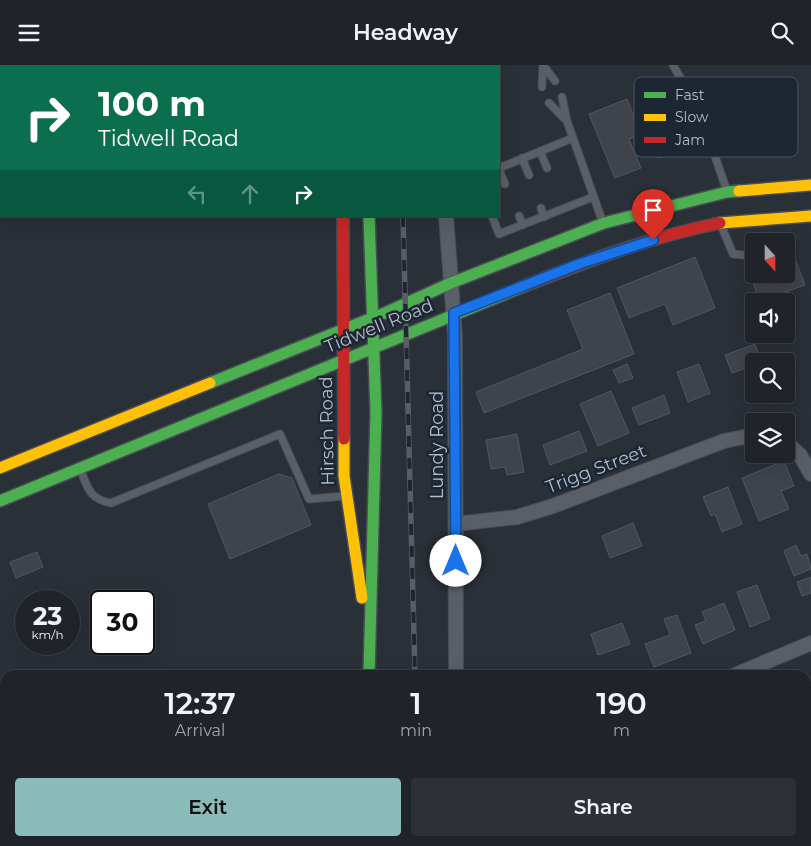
<!DOCTYPE html>
<style>
:root{--surface:#20242a;--page:#2d3036;--text:#f1f3f6;--muted:#a2a4a8;--line:#3d4147;--accent:#8bbbb9}
body{margin:0;font-family:Montserrat,sans-serif;background:var(--page);color:var(--text);height:100vh;display:flex;flex-direction:column;font-size:19px;white-space:nowrap}
*{box-sizing:border-box;margin:0}
p{font-size:16px;color:var(--muted)}
.icon{flex:none;width:28px;height:28px;fill:none;stroke:currentColor;stroke-width:2;stroke-linecap:round;stroke-linejoin:round}
.map{position:relative;flex:1;overflow:hidden}
.details{position:absolute;left:0px;top:605px;width:811px;height:176px;display:flex;flex-direction:column;background:var(--surface);border-radius:15px 15px 0 0;box-shadow:0 5px 20px #0002,0 0 0 1px var(--line)}
.details>*{flex:none}
.banner{position:absolute;left:0px;top:0px;width:500px;height:152px;box-shadow:0 5px 20px #0002,0 0 0 1px var(--line);background:#0b6e4f;color:#fff;overflow:hidden}
.needle{width:32px;rotate:159deg}
.tools{position:absolute;left:745px;top:168px;display:grid;gap:10px}
.tools a{display:grid;place-items:center;width:50px;height:50px;border-radius:5px;background:var(--surface);box-shadow:0 5px 20px #0002,0 0 0 1px var(--line);font-size:25px}
.speed{position:absolute;left:15px;top:525px;display:flex;gap:10px;font-size:25px;font-weight:700;text-align:center}
.speed>*{display:grid;place-content:center;width:65px;height:65px;border-radius:50%;background:var(--surface);box-shadow:0 5px 20px #0002,0 0 0 1px var(--line);line-height:1}
.speed small{font-size:12px;font-weight:400}
.speed .limit{border:2px solid #111;border-radius:8px;background:#fff;color:#111}
.pin{position:absolute;display:grid;place-items:center;width:42px;height:42px;color:#fff;margin:-51px -21px;border-radius:50% 50% 50% 0;rotate:-45deg;box-shadow:0 0 5px #0007}
.pin .icon{rotate:45deg}
.me{position:absolute;width:55px;margin:-28px;rotate:0deg;stroke-linejoin:round;filter:drop-shadow(0 0 4px #0008)}
.turn{display:flex;align-items:center;gap:18px;height:105px;padding:0 15px;font-size:22px}
.turn .icon{width:65px;height:65px;stroke-width:2.5}
.turn b{display:block;font-size:35px;line-height:42px}
.lanes{display:flex;align-items:center;height:48px;padding:0 15px;background:#0003;justify-content:center;gap:25px;direction:ltr}
.lanes .off{opacity:.35}
.eta{display:flex;justify-content:space-evenly;align-items:center;height:85px;text-align:center}
.eta b{font-size:30px;font-weight:600;line-height:35px}
.button{display:flex;gap:10px;margin-top:auto;padding:10px 15px}
.button a{flex:1;height:58px;border-radius:5px;background:var(--accent);color:#111;font-size:20px;font-weight:600;line-height:58px;text-align:center}
.button a+a{background:var(--page);color:var(--text)}
header{display:flex;justify-content:space-between;align-items:center;height:65px;padding:0 15px;background:var(--surface);font-size:22px;font-weight:600}
.map>svg:first-child{display:block}
</style>
<header><svg class="icon" aria-label="menu" viewBox="0 0 24 24"><path d="M4 6h16M4 12h16M4 18h16"/></svg>Headway<svg class="icon" aria-label="search" viewBox="0 0 24 24"><circle cx="10" cy="10" r="6"/><path d="M15 15l6 6"/></svg></header>
<div class="map">
<svg width="811" height="781" viewBox="0 0 811 781">
<rect width="100%" height="100%" fill="#2a3038"/>
<path fill="#3f444c" stroke="#52575f" d="M668,33l9,22 11,-4 10,27 -40,15 -19,-49z
M627,34l14,35 -12,5 12,29 -26,10 -26,-64z
M794,191l11,29 -45,16 -11,-28 5,-2v3h32v-15z
M695,192l20,51 -42,17 -8,-21 -36,14 -12,-30z
M610,228l24,61 -150,59 -8,-21 107,-43 -16,-39z
M755,279l6,17h-7v4l-22,8 -7,-18z
M627,299l6,14 -14,5 -6,-13z
M699,299l11,29 -22,9 -11,-30z
M611,326l18,42 -31,13 -18,-42z
M664,330l6,18 -31,12 -7,-17z
M579,366l8,20 -37,14 -7,-20z
M517,369l7,38 -17,3 -2,-8 -14,2 -5,-29z
M784,396l10,25 -13,5 8,18 -30,12 -17,-43z
M279,409l13,4 19,47 -81,34 -22,-55z
M728,422l14,37 -20,8 -7,-18 -4,2 -8,-19z
M633,458l9,23 -32,12 -8,-22z
M796,480l5,11 6,-2 4,15 -17,7 -10,-25z
M37,487l6,15 -27,11 -6,-16z
M811,512v16l-9,3 -5,-14z
M757,520l13,34 -20,8 -13,-35z
M724,538l11,27 -32,14 -8,-19 11,-4 -4,-9z
M677,550l14,38 -37,14 -9,-23 25,-9 -6,-16z
M622,558l8,21 -32,11 -7,-21z
M806,749l5,12v16l-9,4h-11l-3,-5h18z
M286,776h28l1,5h-27z
M548,776h29v3l-27,2z
M648,776h17l2,5h-29z
M682,776h44l2,5h-44z
M741,776h27l1,5h-26z"/>
<g fill="none" stroke-linecap="round" stroke-linejoin="round">
<defs>
<path id="lane" d="M543,0l12,16
M673,0l27,48 27,78
M542,22l1,-20
M562,32l5,24 36,102
M549,38l18,18
M540,86l7,17
M522,93l7,17
M499,103l74,-30
M499,105l6,14
M541,143l3,9
M492,151l7,18 94,-37
M519,151l4,9
M720,158l13,31 21,2
M80,404c8,19 9,30 31,34l169,-69 29,65 37,-3"/>
<path id="street" d="M438,0v1
M193,1l4,-1
M0,74l1,-1
M446,151l9,119 1,340
M786,377l14,13 11,19
M456,459l61,-7 36,-11 171,-65 30,-6
M735,610l76,-32
M459,776v5
M115,781l12,-5"/>
<path id="fast" d="M369,151l7,197 -7,262
M210,318l177,-71 64,-29 153,-60 123,-31 12,-1
M0,436l527,-216
M375,776v5"/>
<path id="slow" d="M354,0v1
M739,126l72,-6
M720,158l91,-7
M344,374v37l18,122
M0,403l210,-85"/>
<path id="jam" d="M343,151l1,223
M527,220c63,-25 127,-49 193,-62"/>
</defs>
<use href="#lane" stroke="#484c55" stroke-width="9"/>
<use href="#street" stroke="#484c55" stroke-width="16"/>
<use href="#fast" stroke="#484c55" stroke-width="14"/>
<use href="#slow" stroke="#484c55" stroke-width="14"/>
<use href="#jam" stroke="#484c55" stroke-width="14"/>
<use href="#lane" stroke="#5a5e66" stroke-width="7"/>
<use href="#street" stroke="#5a5e66" stroke-width="14"/>
<use href="#fast" stroke="#4caf50" stroke-width="11"/>
<use href="#slow" stroke="#ffc107" stroke-width="11"/>
<use href="#jam" stroke="#c62828" stroke-width="11"/>
<defs>
<path id="rail" d="M399,0v1
M403,151l12,459
M420,776l1,5"/>
</defs>
<use href="#rail" stroke="#595d64" stroke-width="5.5"/>
<use href="#rail" stroke="#1d2633" stroke-width="4" stroke-dasharray="11" stroke-linecap="butt"/>
</g>
<g fill="none" stroke-linecap="round" stroke-linejoin="round">
<defs>
<path id="route" d="M456,496l-2,-248 125,-49 74,-24"/>
</defs>
<use href="#route" stroke="#114b97" stroke-width="12"/>
<use href="#route" stroke="#1a73e8" stroke-width="9"/>
</g>
<g text-anchor="middle" dominant-baseline="central" stroke-width="5" stroke-linejoin="round" paint-order="stroke">
<g font-size="18" fill="#b4bcc9" stroke="#1d2633">
<text transform="translate(379 261) rotate(-22)">Tidwell Road</text>
<text transform="translate(327 366) rotate(-91)">Hirsch Road</text>
<text transform="translate(437 380) rotate(-90)">Lundy Road</text>
<text transform="translate(596 404) rotate(-21)">Trigg Street</text>
</g>
</g>
<rect x="634" y="12" width="164" height="80" rx="8" fill="#1d2633" stroke="#4a5360" stroke-width="1"/>
<rect x="644" y="27" width="22" height="6" fill="#4caf50"/>
<rect x="644" y="49" width="22" height="7" fill="#ffc107"/>
<rect x="644" y="72" width="22" height="6" fill="#c62828"/>
<g font-size="14" fill="#b4bcc9">
<text x="675" y="35">Fast</text>
<text x="675" y="57">Slow</text>
<text x="675" y="80">Jam</text>
</g>
</svg>
<div class="tools">
<a><svg class="needle" viewBox="-14 -14 28 28"><path d="M0-13l5 13h-10z" fill="#e53935"/><path d="M0 13l5-13h-10z" fill="#a2a4a8"/></svg></a>
<a><svg class="icon" aria-label="sound" viewBox="0 0 24 24"><path d="M4 9h4l5-4v14l-5-4H4zM17 9q2 3 0 6"/></svg></a>
<a><svg class="icon" aria-label="search" viewBox="0 0 24 24"><circle cx="10" cy="10" r="6"/><path d="M15 15l6 6"/></svg></a>
<a><svg class="icon" aria-label="layers" viewBox="0 0 24 24"><path d="M12 4l9 5-9 5-9-5zM3 14l9 5 9-5"/></svg></a>
</div>
<div class="speed"><div>23<small>km/h</small></div><div class="limit">30</div></div>
<div class="pin" style="left:653px;top:175px;background:#d93025"><svg class="icon" aria-label="arrive" viewBox="0 0 24 24"><path d="M6 21V4h12l-3 4 3 4H6"/></svg></div>
<svg class="me" style="left:456px;top:496px" viewBox="-20 -20 40 40"><circle r="19" fill="#fff"/><path d="M0-13L10 11 0 6-10 11z" fill="#1a73e8"/></svg>
<div class="banner">
<div class="turn"><svg class="icon" aria-label="right" viewBox="0 0 24 24"><path d="M7 20v-9h11M14 6l5 5-5 5"/></svg><div><b>100 m</b>Tidwell Road</div></div>
<div class="lanes"><svg class="icon off" aria-label="left" viewBox="0 0 24 24"><path d="M17 20v-9H6M10 6l-5 5 5 5"/></svg><svg class="icon off" aria-label="ahead" viewBox="0 0 24 24"><path d="M12 20V5M6 11l6-6 6 6"/></svg><svg class="icon" aria-label="right" viewBox="0 0 24 24"><path d="M7 20v-9h11M14 6l5 5-5 5"/></svg></div>
</div>
<section class="details">
<div class="eta">
<div><b>12:37</b><p>Arrival</p></div>
<div><b>1</b><p>min</p></div>
<div><b>190</b><p>m</p></div>
</div>
<div class="button"><a>Exit</a><a>Share</a></div>
</section>
</div>
